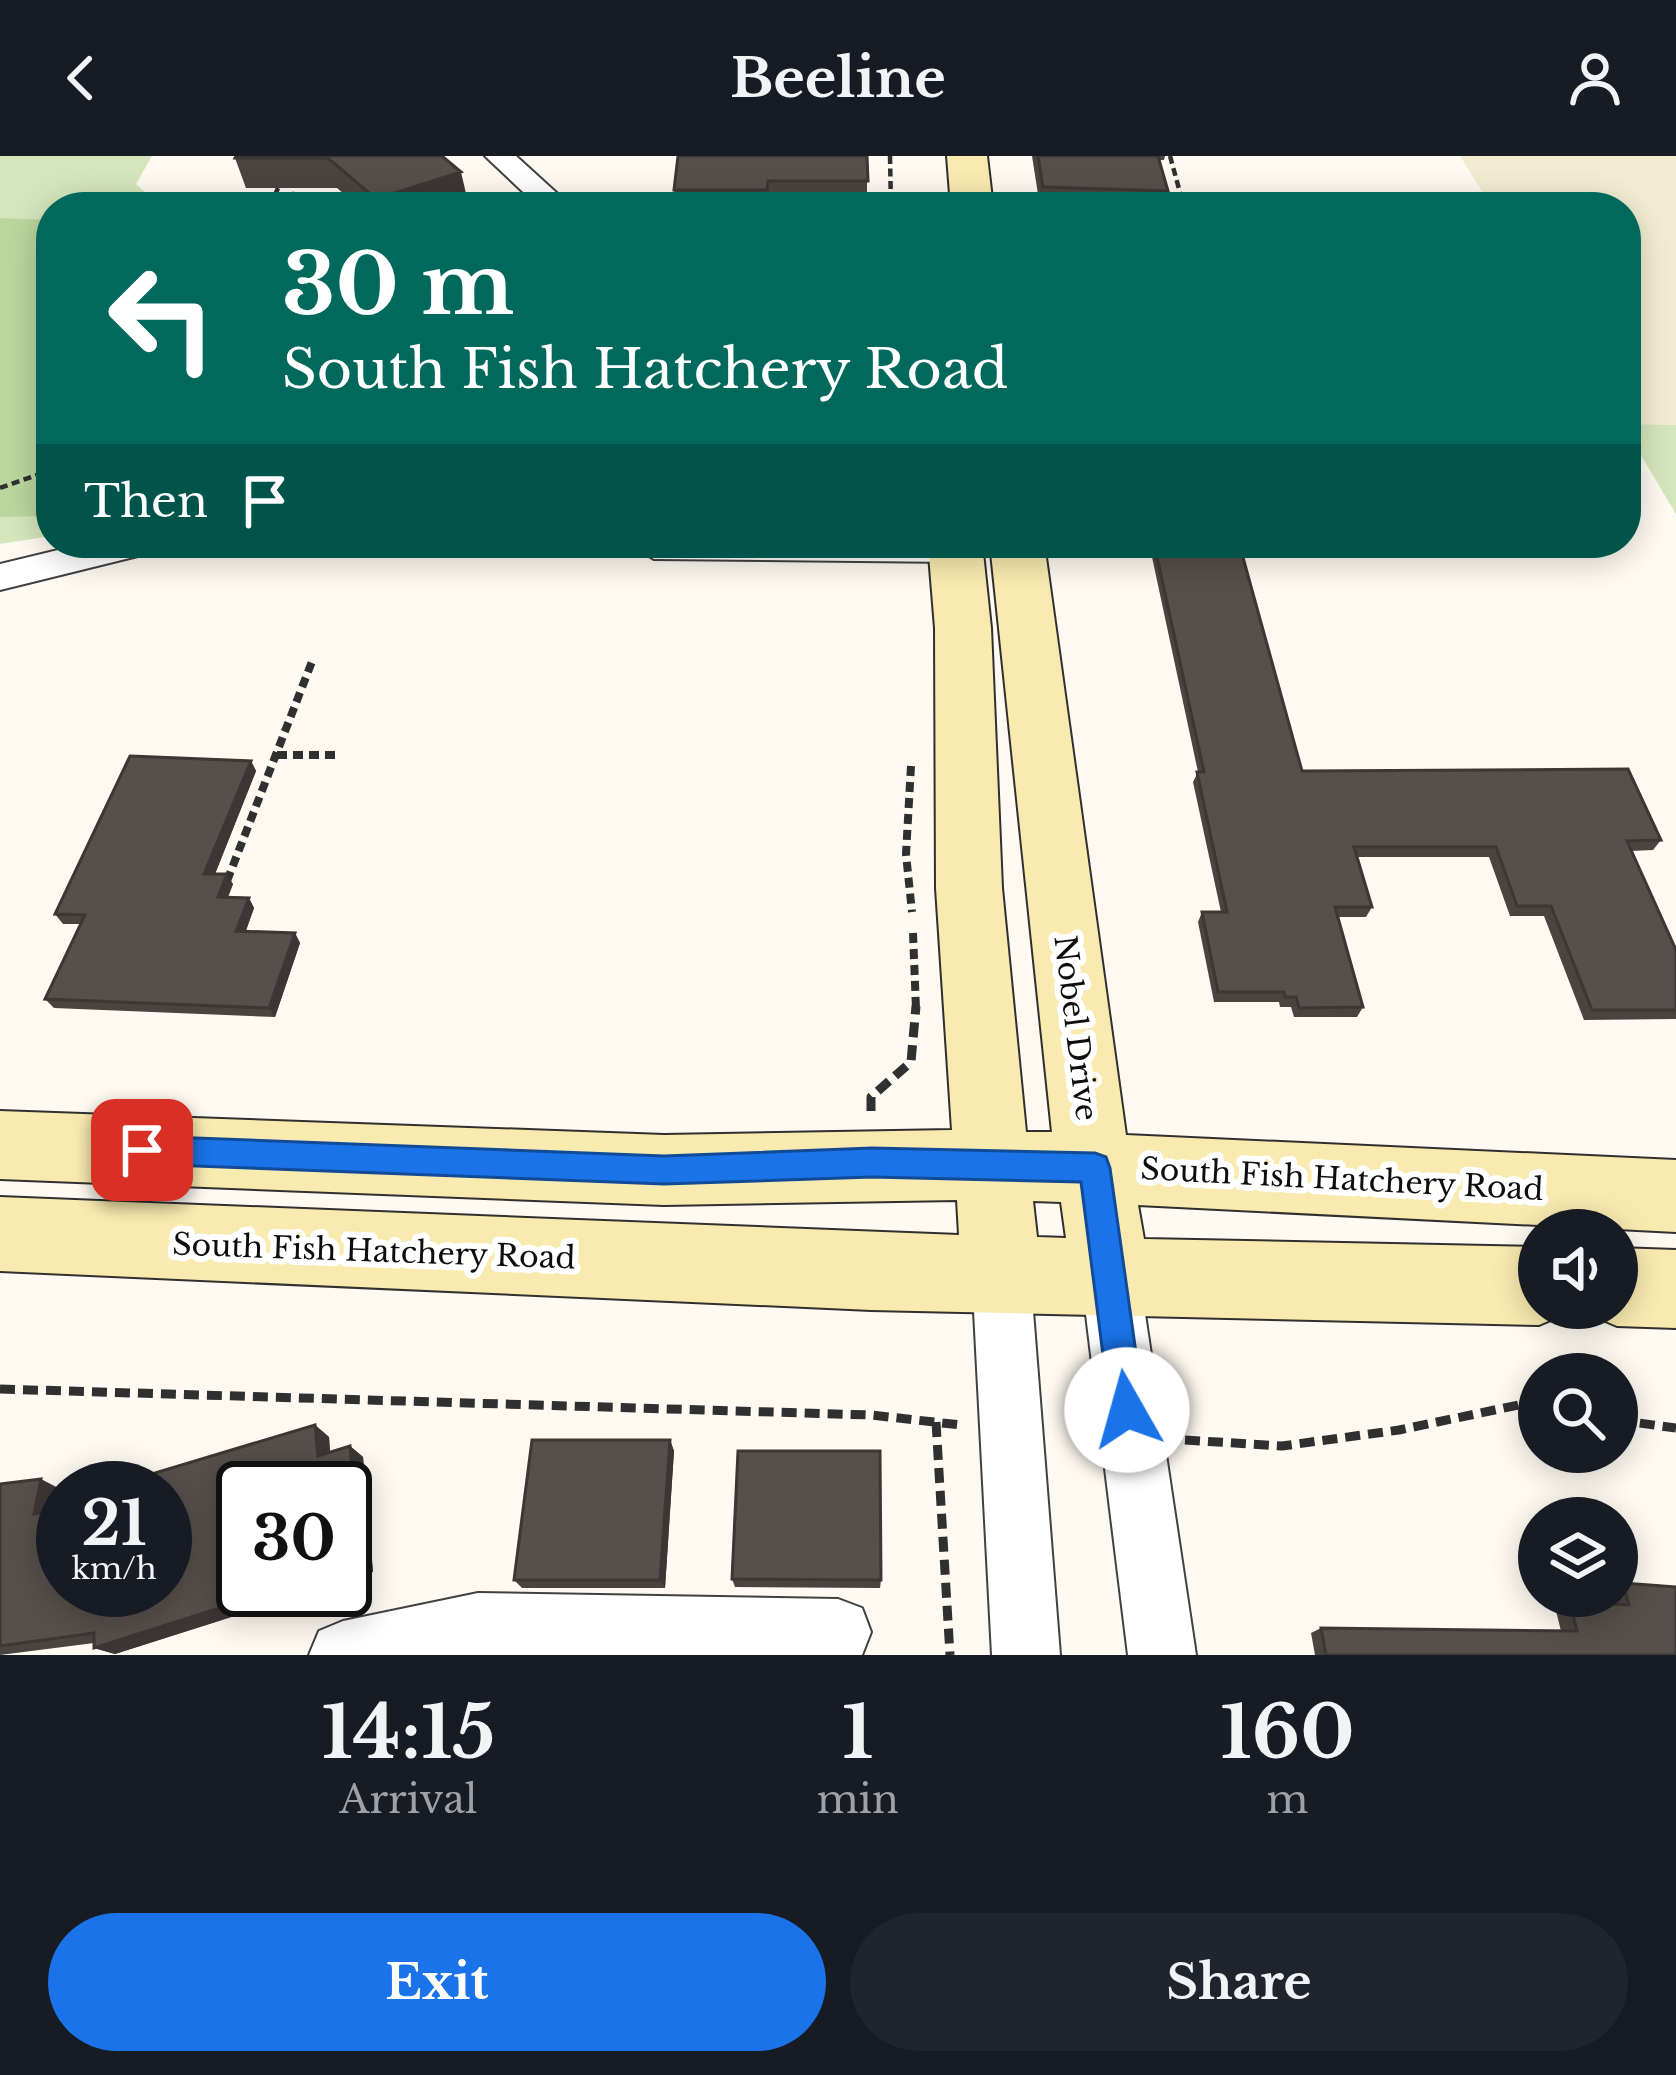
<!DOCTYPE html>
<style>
:root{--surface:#171b24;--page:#20242c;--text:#f1f3f6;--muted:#9ea1a6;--accent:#1a73e8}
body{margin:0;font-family:"Libre Baskerville",serif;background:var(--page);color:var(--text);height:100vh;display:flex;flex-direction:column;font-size:45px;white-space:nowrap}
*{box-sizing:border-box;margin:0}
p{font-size:39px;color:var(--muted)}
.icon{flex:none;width:66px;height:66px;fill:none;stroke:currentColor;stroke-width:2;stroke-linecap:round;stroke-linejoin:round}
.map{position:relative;height:1499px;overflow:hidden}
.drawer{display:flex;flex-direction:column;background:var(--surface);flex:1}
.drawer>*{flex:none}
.guide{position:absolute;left:36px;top:36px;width:1605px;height:366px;border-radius:48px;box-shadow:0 6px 30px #0003;background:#00695c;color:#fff;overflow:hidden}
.tools{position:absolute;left:1518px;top:1053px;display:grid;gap:24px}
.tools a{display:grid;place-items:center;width:120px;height:120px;border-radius:50%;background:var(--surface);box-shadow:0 6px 30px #0003;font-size:60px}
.speed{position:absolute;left:36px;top:1305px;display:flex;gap:24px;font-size:60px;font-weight:700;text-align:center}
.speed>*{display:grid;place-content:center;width:156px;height:156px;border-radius:50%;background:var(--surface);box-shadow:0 6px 30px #0003;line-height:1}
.speed small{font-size:30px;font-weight:400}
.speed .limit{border:6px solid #111;border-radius:18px;background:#fff;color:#111}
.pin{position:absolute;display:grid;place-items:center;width:102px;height:102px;color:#fff;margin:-51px;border-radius:24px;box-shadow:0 6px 18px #0006}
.me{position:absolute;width:132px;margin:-66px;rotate:353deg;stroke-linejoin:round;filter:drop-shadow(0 0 9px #0008)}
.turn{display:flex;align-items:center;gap:42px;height:252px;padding:0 48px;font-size:54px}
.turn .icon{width:156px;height:156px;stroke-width:2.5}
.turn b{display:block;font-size:84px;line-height:102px}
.then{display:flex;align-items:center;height:114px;padding:0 48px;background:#0003;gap:24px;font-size:45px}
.eta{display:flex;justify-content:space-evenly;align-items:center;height:204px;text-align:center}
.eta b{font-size:72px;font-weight:700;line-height:84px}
.action{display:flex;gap:24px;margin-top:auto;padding:24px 48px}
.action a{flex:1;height:138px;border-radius:72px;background:var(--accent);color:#fff;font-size:48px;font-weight:700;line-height:138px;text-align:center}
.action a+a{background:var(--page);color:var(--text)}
header{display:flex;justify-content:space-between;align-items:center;height:156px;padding:0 48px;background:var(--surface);font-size:54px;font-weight:700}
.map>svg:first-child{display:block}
</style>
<header><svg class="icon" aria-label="back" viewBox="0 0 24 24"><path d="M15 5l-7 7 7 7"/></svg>Beeline<svg class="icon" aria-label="person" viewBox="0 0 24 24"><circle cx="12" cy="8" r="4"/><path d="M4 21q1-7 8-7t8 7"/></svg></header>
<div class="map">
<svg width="1676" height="1499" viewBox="0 0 1676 1499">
<rect width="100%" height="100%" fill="#fefaf1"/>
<path fill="#f2edd2" d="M1460,0h216v269l-50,-1v-217h-134z"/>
<path fill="#d6e6bc" d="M0,0h152l-16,28 26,23h-111v329l-51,8z
M1626,268l50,1v89l-50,-84z"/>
<path fill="#bbd69d" d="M0,62l51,2v296l-51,1z"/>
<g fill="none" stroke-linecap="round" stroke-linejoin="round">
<defs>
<path id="lane" d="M645,387h20l-1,4 292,3 10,6 -10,6 -302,-3 -10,-6z"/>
<path id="street" d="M485,0h31l56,51h-33z
M87,387h72l-5,9 -154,38v-26z
M1001,1089l20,8 9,20 30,382h-68l-20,-382 9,-20z
M1110,1090l20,8 9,20 57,381h-68l-47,-381 9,-20z
M478,1437l360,6 24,9 9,24 -9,23h-553l10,-24 24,-10z"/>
<path id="secondary" d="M947,0h40l6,51h-42z
M928,387h54l9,85 11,260 24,244h26l-62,-589h54l82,592 550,25v72l-538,-27 6,34 395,8v61h30l-2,5 -28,12 -668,-15 -871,-39v-74l959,38 -2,-35 -293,5 -664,-26v-68l664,24 288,-5 -16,-242 -1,-260zM1033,1045l28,1 5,36 -29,-1z
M1617,1092l59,2v78l-59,-2 -28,-12 -3,-6h31z"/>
</defs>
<use href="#lane" stroke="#414141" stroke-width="4"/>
<use href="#street" stroke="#414141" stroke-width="4"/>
<use href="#secondary" stroke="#303030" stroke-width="4"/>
<path stroke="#303030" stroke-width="4.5" stroke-dasharray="8 4.5" stroke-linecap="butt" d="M890,0l1,51
M1170,0l14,51
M278,32l-3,7 19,-1 13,13
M0,332l51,-18"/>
<path stroke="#303030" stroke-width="8" stroke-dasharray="10 6" stroke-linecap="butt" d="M277,599h64
M911,610l-5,88 6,58
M227,725l86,-222
M913,777l3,76"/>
<path stroke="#303030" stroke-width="9" stroke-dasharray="15 8" stroke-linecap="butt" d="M871,955v-14l40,-35 5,-56
M0,1233l871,26 90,10
M1617,1264l59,8
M936,1266l14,233
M1185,1284l97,6 117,-16 129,-27 11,2"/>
<use href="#lane" fill="#fff" fill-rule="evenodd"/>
<use href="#street" fill="#fff" fill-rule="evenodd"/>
<use href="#secondary" fill="#f9ebb0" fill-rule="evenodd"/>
</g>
<path fill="#4a4440" d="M442,0l26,46 -14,5h-95l-22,-19h-91l-11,-30z
M867,0v46h-98l-1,5h-93l-1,-17z
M1032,0h133l-1,4h-5l9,31 -3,16h-125z
M1149,387h209l-2,4h-116l62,224 359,69 -8,10 -22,1 45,99v69l-92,1 -40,-104h-34l-21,-59h-132l15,50 -6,10h-28l25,90 -6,10h-63l-3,-10h-11l-1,-5h-65l-16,-80 4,-10h19l-28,-130 5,-10z
M251,605l5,10 -41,103 18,10 -5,13 21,1 5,10 -8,23 49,2 5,10 -25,74 -221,-9 -9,-9 35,-75h-17l-8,-10z
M315,1269l14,12 1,15 20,-6 13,11 10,115 -258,82 -21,-6v-5l-94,12v-171l62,6 -5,21 6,79z
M670,1284l4,11 -9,137h-143l-8,-8z
M732,1423l149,1 -1,8 -145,-1z
M1623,1427l53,72h-361l-4,-22 10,-5 240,3 -6,-24 15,-5 41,2 -2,-8h8v-11z"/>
<path fill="#3c3734" d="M461,16l7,30 -14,5h-76l-2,-8z
M251,605l5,10 -45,113 -7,-10z
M227,718l6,10 -9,23 -6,-10z
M249,742l5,10 -12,32 -6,-9z
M295,777l5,10 -25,74 -6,-9z
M315,1269l14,12 2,30 -13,-11z
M670,1284l4,11 -9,137 -5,-8z
M350,1290l13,11 10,115 -28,9z
M41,1323l21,11 -7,33 -21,-9z
M276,1434h40l-201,64 -21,-6z"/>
<path fill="#564f4b" stroke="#3c3734" stroke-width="3" d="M236,0h206l19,16 -85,27 -48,-41h-93z
M678,0h189l1,25h-100l-1,9h-93z
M1038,0h120l10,35 -125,-4z
M1154,387h85l63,228 326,-2 33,71 -34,1 49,109v60h-84l-41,-104h-34l-21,-59h-142l18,60h-37l28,100 -64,1 -3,-11h-11l-1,-5h-66l-16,-80h25l-30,-140h7z
M130,600l121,5 -47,113h23l-9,23 31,1 -13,33 59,2 -26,75 -224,-9 40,-84 -30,-1z
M315,1269l3,31 32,-10 10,117 -15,5v-80h-102v102h33l-182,58v-15l-94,13v-162l41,-5 -7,35 29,-4v80h102v-102h-27v-10z
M532,1284h138l-10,140h-146z
M738,1295h142l1,129 -149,-1z
M1623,1427l53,4v68h-350l-5,-27 256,3 -7,-29 59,3z"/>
<path fill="#1a73e8" stroke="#114b97" stroke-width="3" d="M142,980l522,20 208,-8 223,5 11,4 4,11 34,242 -5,12 -12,5 -12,-5 -5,-12 -29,-228 -209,-5 -208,7 -522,-20 -11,-4 -4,-10 4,-10z"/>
<g text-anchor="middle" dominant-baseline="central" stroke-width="12" stroke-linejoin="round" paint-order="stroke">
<g font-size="30" fill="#0e0e0e" stroke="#fff">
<text transform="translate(1076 872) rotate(83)">Nobel Drive</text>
<text transform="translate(1342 1023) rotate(3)">South Fish Hatchery Road</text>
<text transform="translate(374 1095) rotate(2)">South Fish Hatchery Road</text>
</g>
</g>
</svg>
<div class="tools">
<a><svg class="icon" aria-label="sound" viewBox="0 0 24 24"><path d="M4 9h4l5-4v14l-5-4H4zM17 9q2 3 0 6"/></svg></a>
<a><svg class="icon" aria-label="search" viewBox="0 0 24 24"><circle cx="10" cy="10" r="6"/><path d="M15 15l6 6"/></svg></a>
<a><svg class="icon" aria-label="layers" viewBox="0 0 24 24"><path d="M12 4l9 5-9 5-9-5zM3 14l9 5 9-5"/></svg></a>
</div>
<div class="speed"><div>21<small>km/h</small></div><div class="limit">30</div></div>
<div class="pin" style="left:142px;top:994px;background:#d93025"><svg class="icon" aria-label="arrive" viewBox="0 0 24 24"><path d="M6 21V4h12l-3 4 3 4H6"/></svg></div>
<svg class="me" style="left:1127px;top:1254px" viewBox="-20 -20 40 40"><circle r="19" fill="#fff"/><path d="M0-13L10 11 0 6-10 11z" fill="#1a73e8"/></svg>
<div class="guide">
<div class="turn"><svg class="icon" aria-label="left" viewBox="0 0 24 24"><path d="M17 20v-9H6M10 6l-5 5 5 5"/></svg><div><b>30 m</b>South Fish Hatchery Road</div></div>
<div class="then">Then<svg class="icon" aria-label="arrive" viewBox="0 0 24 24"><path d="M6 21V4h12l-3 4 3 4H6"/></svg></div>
</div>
</div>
<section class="drawer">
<div class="eta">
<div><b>14:15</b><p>Arrival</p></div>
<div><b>1</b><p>min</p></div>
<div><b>160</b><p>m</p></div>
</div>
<div class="action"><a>Exit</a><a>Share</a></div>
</section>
